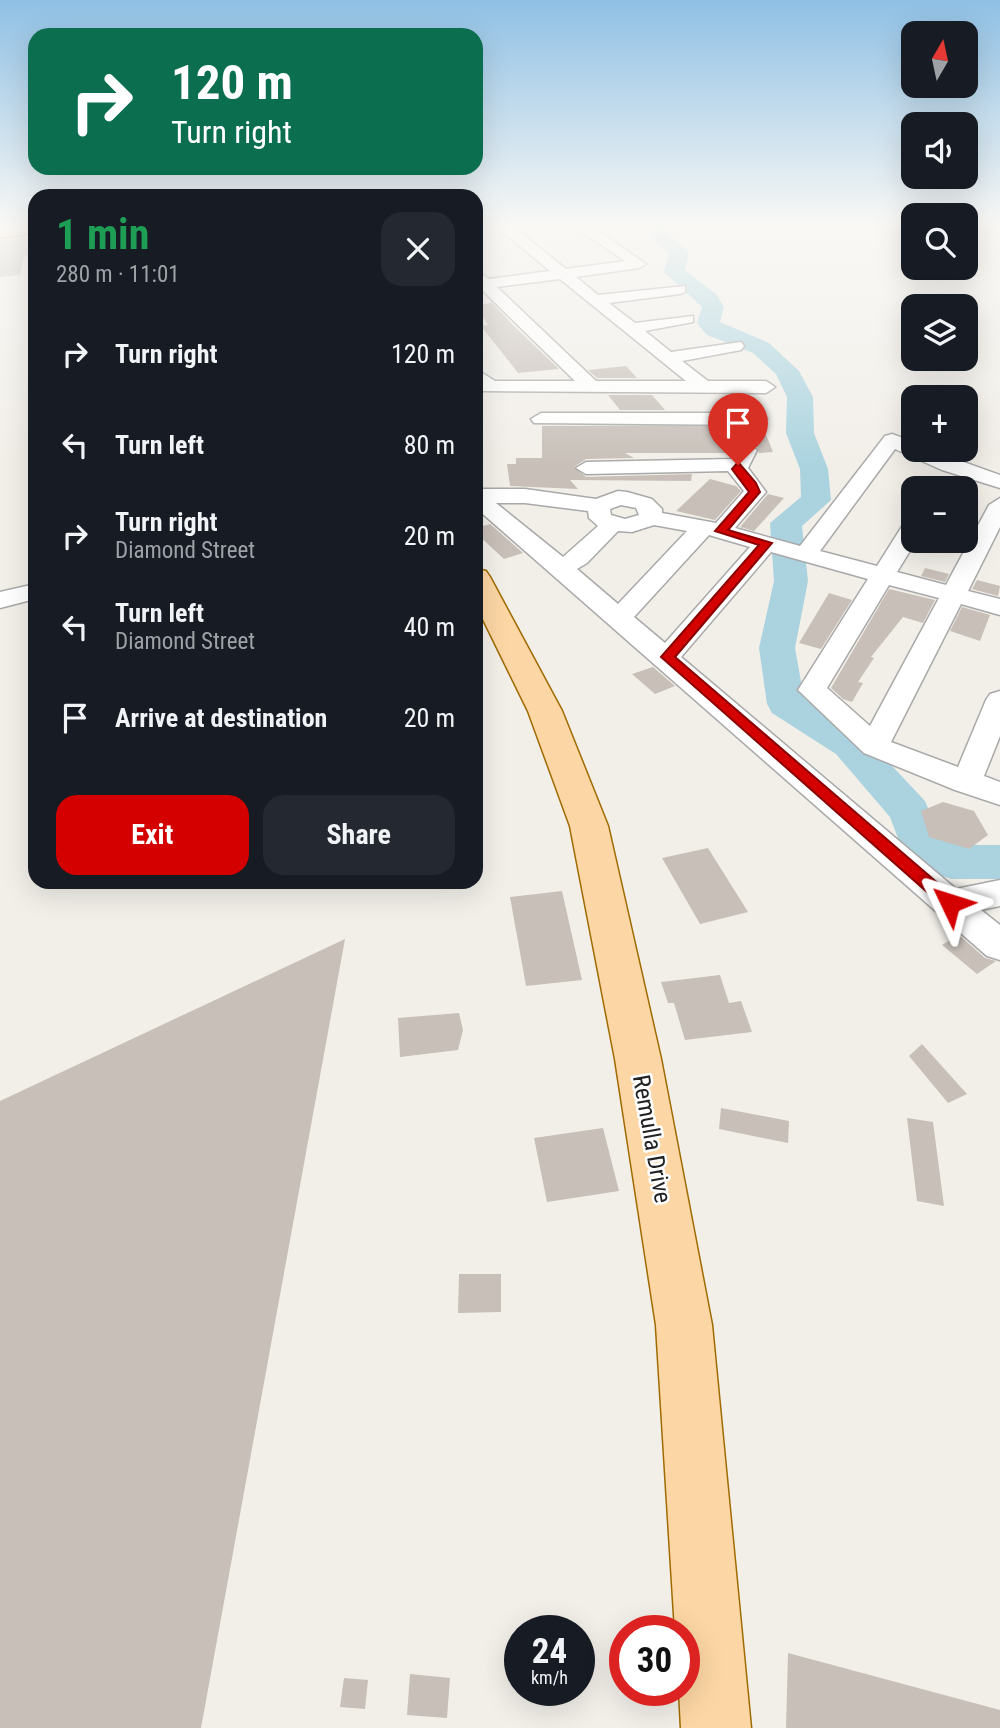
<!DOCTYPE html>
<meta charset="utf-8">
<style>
:root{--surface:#171b24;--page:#242831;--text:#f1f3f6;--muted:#9ea1a6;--accent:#d40000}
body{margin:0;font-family:"Roboto Condensed",sans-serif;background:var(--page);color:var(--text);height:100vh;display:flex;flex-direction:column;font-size:26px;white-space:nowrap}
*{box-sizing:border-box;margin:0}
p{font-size:23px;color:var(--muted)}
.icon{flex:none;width:38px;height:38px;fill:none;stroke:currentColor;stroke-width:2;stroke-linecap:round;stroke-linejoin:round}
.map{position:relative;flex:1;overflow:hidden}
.side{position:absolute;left:28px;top:189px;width:455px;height:700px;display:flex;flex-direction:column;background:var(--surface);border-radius:21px;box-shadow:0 7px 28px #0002}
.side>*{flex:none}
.guide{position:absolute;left:28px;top:28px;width:455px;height:147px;border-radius:21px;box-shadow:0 7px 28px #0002;background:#0b6e4f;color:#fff;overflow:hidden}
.needle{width:46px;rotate:9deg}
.buttons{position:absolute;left:901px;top:21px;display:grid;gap:14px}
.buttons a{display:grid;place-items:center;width:77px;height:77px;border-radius:14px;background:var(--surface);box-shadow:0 7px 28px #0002;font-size:35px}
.speed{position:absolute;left:504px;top:1615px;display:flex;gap:14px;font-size:35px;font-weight:700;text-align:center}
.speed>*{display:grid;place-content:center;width:91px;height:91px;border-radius:50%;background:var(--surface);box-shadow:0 7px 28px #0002;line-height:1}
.speed small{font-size:18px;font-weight:400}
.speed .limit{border:10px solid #d22;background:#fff;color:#111}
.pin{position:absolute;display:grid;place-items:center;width:60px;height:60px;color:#fff;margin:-72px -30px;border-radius:50% 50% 50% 0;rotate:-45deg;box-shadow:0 0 7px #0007}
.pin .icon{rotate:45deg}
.me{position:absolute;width:77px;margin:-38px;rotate:311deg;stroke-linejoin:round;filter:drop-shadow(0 0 5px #0008)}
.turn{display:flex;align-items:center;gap:24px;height:147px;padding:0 28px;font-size:32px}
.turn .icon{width:91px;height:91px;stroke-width:2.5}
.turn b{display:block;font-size:49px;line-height:60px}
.round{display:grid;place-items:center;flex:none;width:74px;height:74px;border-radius:21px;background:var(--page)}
.headline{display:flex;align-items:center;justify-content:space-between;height:119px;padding:0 28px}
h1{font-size:42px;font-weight:700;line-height:52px;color:#1e9e55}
.cta{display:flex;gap:14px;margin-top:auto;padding:14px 28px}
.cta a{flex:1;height:80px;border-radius:21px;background:var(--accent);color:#fff;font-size:28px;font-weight:700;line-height:80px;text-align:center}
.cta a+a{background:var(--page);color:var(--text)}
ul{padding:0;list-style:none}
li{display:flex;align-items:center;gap:21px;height:91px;padding:0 28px}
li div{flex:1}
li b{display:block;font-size:26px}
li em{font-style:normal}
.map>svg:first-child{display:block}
</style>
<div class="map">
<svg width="1000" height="1728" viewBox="0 0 1000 1728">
<rect width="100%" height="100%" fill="#f2efe9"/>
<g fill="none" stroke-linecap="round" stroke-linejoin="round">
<path fill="#aad3df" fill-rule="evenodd" d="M652,226h18l-1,8 20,18 -4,18 31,24 8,13 -4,15 49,21 30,28 14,26 1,36 14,36 3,31 -29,26 6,55 -13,67 9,50 60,38 61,65 11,26 26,18h38v34h-48l-16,-5 -35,-28 -11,-29 -54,-63 -64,-41 -5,-9 -8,-56 15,-67 -4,-58 31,-26 -1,-28 -14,-36 1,-36 -11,-23 -23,-21 -46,-18 -10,-12 5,-16 -38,-35 5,-18 -18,-17z"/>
</g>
<path fill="#c7bfb8" d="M35,236v8l-8,1 5,11 -8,1 -4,18 -20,2v-37z
M492,303l24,25 43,41 -41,4 -37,-47 7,-1 -12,-20z
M626,366l11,12h-40l-9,-8z
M608,395h44l13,15h-124h79z
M762,425l11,27 -14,1 -1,-5 -12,-7 -8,4 -5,8h-108l9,5 -48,1 -12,8 12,10 106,-3 -1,7 -121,-1 8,9 -68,-3 -3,-22h9v-6h26v-32z
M710,479l26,7 5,5 -26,29 -39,-9z
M768,494l16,4 -30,33 -14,-4z
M490,524l33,29 -19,6 -28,-26v-5z
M925,568l24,6 -4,8 -24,-6z
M977,580l23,6 -2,10 -26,-7z
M889,589l46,11 -12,23 -20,-6 -32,40 3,1 -16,24 5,1 -11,19 -9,-3 -12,-11z
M829,593l23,7 -31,49 -22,-6z
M962,607l28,8 -10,26 -30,-10z
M653,667l22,19 -20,8 -23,-20z
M943,802l31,9 14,24 -19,14 -40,-12 -8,-26z
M708,848l40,64 -48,12 -38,-66z
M562,891l20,89 -56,6 -16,-89z
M959,935l26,23 11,3 -19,13 -35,-29z
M345,939l-144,789h-201v-627z
M720,975l9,28 12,-2 11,31 -67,8 -11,-37h-6l-7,-21z
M459,1013l4,17 -5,20 -58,7 -2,-39z
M922,1044l45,50 -19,9 -39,-47z
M721,1108l68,13 -1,22 -69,-14z
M907,1118l26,4 11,84 -27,-5z
M603,1128l16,63 -72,11 -13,-64z
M459,1274h42v38l-43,1z
M788,1653l212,57v18h-214z
M410,1674l40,4 -3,40 -40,-3z
M344,1678l24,2 -3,29 -25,-2z"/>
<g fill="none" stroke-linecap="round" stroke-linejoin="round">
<defs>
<path id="minor" d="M496,226h16l54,43 59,-8 -51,-35h17l55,38 -7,4 -63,9 22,18 87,-9v6l-5,2 -71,9 26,20 58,-7v6l-48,9 26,21 70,-10 3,4 -3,4 -59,11 26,20h58l9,6 -9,6 -283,-2 -7,-7v-15l19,12h80l-94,-92 -5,1v-20l13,9 61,-8zM560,279l126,102h-90l-99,-94z
M984,226h16v8z
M541,413h216l10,6 -10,6 -223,-2 -3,-4z
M892,434l22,8v8h16l70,25v13l-58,-18 -47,-21 -75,102 57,15 29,-46 8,-2 2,23 -19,31 49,13 43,-80 11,-7v29l-32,64 32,8v16l-39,-11 -70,138 67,25 28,-67 4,-6 10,-3v45l-16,40 16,6v23l-45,-15 -91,-37 -66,-63 70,-111 -97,-27 -90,105 275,232 44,-9v26l-19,4 19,15v35l-13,-4 -511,-448v-19h49l71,10 22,-8 9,1 25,7 10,10v4l54,10 28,-32 -16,-20 -142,3 -10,-6 10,-6 146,-3 8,-13 7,-2 10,6 -9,18 18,24 -31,36 65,18 85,-110zM496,503h29l63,8 1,7 9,8 -35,31zM621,505l15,3 3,7 -14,4 -14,-4 -1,-6zM654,525l33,6 -69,73 -41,-35 10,-6 31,-32 14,1zM709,535l41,12 -85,96 -31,-26zM889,585l50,13 -69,128 -43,-38z
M35,584v15l-35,9v-16z"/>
<path id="major" d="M35,226v7l-35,5v-10z
M476,569l10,2 4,6 72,134 46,115 53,233 51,266 39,403h-70l-2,-38h5v-59h-9l-19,-306 -41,-266 -45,-233 -42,-115 -52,-106z"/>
</defs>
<use href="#minor" stroke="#a9a9a9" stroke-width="3"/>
<use href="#major" stroke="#a06b00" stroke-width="3"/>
<use href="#minor" fill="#fff" fill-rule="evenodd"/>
<use href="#major" fill="#fcd6a4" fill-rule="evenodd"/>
</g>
<linearGradient id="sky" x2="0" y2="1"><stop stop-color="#8fc0e4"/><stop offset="0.48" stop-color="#f9f8f5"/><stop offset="1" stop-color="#f9f8f5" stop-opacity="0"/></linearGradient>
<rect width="1000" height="468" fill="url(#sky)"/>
<path fill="#d40000" stroke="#8a0000" stroke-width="2" d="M738,462l18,21 4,9 -32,38 44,13 -97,114 280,241v9h-11l-283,-250 98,-112 -44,-14 34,-39 -17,-23z"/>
<g text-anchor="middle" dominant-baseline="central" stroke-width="5" stroke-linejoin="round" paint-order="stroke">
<g font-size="24" fill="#222" stroke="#fff">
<text transform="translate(652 1139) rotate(80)">Remulla Drive</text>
</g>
</g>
</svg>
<div class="buttons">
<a><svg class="needle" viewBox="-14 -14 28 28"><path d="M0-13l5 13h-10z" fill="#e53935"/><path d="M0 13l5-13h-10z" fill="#9ea1a6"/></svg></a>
<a><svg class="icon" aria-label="sound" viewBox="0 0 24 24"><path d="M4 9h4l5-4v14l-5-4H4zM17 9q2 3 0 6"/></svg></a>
<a><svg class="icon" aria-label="search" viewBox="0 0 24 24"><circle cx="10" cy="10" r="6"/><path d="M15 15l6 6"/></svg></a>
<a><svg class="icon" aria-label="layers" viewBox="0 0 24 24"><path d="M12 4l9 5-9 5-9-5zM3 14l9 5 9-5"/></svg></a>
<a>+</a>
<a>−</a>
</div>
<div class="speed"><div>24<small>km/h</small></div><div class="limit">30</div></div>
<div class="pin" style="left:738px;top:465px;background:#d93025"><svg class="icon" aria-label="arrive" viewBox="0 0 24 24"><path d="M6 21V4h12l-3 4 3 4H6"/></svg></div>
<svg class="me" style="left:950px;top:903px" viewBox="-20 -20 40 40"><path d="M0-17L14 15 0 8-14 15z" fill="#d40000" stroke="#fff" stroke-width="4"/></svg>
<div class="guide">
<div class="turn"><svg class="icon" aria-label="right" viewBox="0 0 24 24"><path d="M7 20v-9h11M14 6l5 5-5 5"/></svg><div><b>120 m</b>Turn right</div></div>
</div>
<section class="side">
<div class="headline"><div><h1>1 min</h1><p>280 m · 11:01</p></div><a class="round"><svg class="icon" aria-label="close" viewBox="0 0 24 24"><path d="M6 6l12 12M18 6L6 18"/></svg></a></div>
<ul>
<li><svg class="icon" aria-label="right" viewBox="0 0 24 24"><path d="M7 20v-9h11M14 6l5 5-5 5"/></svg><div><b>Turn right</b></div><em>120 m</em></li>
<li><svg class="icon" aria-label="left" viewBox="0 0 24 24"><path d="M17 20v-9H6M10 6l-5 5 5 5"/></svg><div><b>Turn left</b></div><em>80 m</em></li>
<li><svg class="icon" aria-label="right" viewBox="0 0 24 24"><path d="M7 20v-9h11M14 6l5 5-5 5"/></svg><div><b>Turn right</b><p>Diamond Street</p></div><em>20 m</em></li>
<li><svg class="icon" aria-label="left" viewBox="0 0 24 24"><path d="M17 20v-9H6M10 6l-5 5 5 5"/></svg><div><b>Turn left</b><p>Diamond Street</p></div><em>40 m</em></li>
<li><svg class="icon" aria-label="arrive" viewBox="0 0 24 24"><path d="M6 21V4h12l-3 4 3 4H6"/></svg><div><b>Arrive at destination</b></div><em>20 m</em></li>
</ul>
<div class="cta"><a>Exit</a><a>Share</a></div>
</section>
</div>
